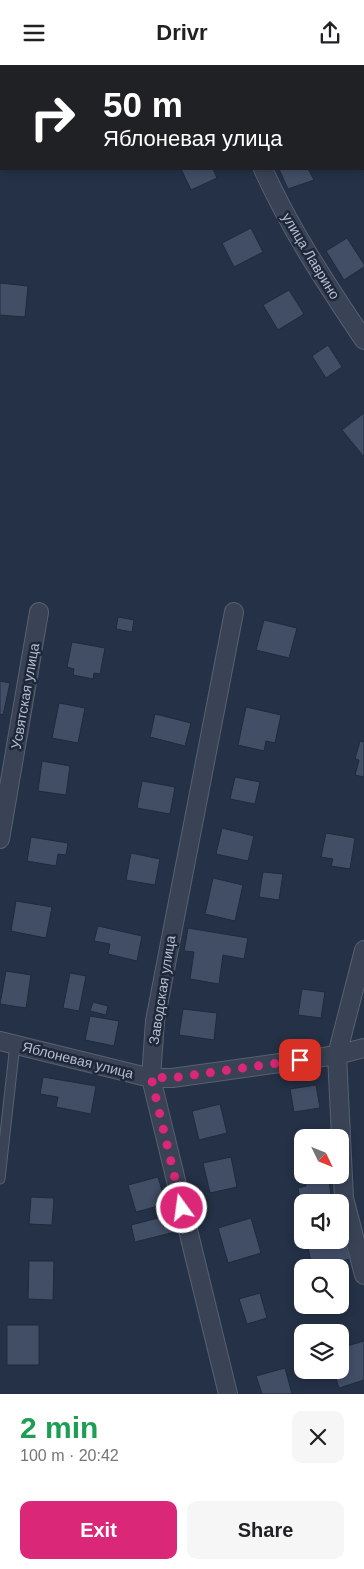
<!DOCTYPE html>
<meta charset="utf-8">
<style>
:root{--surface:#fff;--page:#f6f6f6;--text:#202124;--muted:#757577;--accent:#db2777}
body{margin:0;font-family:Arial,sans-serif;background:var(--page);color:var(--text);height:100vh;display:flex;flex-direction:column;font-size:19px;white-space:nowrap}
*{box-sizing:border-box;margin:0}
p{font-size:16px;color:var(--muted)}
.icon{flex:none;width:28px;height:28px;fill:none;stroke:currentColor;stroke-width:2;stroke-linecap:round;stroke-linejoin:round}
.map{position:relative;height:1329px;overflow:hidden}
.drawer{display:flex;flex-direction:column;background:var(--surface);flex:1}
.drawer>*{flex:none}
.guide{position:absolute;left:0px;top:0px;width:365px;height:105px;box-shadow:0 2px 8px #0003;background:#202124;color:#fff;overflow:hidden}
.needle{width:32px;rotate:133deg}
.tools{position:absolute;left:294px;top:1064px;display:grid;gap:10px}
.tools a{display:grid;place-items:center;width:55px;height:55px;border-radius:10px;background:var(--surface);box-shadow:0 2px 8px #0003;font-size:25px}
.pin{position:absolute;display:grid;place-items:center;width:42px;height:42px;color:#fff;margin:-21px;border-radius:10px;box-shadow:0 2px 8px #0006}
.me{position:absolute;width:55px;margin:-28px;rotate:346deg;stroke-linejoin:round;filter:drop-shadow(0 0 4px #0008)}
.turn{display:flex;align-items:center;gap:18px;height:105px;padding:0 20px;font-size:22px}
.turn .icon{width:65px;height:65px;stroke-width:2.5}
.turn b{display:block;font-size:35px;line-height:42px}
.round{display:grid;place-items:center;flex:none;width:52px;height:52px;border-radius:10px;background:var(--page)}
.summary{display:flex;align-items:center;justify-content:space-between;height:85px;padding:0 20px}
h1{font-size:30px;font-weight:700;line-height:38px;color:#1e9e55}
.cta{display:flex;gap:10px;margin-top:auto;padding:10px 20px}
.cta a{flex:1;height:58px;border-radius:10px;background:var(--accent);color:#fff;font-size:20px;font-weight:700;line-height:58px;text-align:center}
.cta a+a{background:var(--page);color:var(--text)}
header{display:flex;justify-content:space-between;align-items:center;height:65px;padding:0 20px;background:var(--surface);font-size:22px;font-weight:700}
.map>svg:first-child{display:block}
</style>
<header><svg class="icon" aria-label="menu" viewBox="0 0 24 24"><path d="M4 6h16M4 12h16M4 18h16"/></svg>Drivr<svg class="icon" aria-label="share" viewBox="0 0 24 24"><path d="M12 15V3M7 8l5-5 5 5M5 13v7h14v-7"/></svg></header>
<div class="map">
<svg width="364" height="1329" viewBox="0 0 364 1329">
<rect width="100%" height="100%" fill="#243146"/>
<path fill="#414e66" stroke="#202a3c" d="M181,104h32l4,9 -26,12z
M279,104h29l6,11 -26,9z
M251,163l12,24 -29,15 -12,-24z
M347,173l17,26v3l-20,13 -18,-29z
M0,218l28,3 -3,31 -25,-2z
M289,225l15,24 -26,16 -15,-25z
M328,280l14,22 -16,11 -14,-22z
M364,348v44l-22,-27z
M118,552l16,3 -2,12 -16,-3z
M264,555l33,8 -8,30 -33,-8z
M72,577l33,6 -5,26 -6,-1 -1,6 -20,-4 1,-6 -7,-2z
M0,616l10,2 -7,32 -3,-1z
M59,638l26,5 -7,35 -26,-5z
M246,642l35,8 -6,28 -9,-2 -2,10 -26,-6z
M155,649l36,9 -6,23 -35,-9z
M360,676l4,1v35l-9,-2 4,-15 -4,-1z
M42,696l28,5 -4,29 -28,-4z
M235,712l25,5 -5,22 -25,-5z
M142,716l33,6 -5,27 -33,-6z
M222,763l32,8 -6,25 -32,-7z
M326,768l29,5 -5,31 -19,-3 2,-7 -12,-2z
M31,772l37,6 -2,12 -8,-1 -2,12 -29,-5z
M131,788l29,6 -5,26 -29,-5z
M263,807l20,2 -4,26 -20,-3z
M213,813l30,7 -8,36 -30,-7z
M16,836l36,6 -6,31 -35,-7z
M98,861l44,10 -5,25 -29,-7 2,-10 -16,-3z
M188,863l60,10 -4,21 -21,-4 -4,29 -29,-5 4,-27 -10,-1z
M6,906l25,4 -5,33 -26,-4z
M70,908l16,3 -7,35 -16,-3z
M302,924l23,3 -4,26 -23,-3z
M93,937l15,4 -2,9 -16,-4z
M183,944l34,4 -3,27 -35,-5z
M90,951l29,5 -5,25 -29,-6z
M43,1012l53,9 -5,28 -35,-7 2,-10 -18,-3z
M316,1020l4,23 -26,4 -4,-23z
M220,1039l7,29 -28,7 -7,-29z
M231,1092l6,30 -27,6 -7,-30z
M304,1110h24l3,19 -31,5 -2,-11 8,-2z
M158,1112l8,27 -30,8 -8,-27z
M31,1132l23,1 -2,27 -23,-1z
M174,1149l5,17 -44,11 -4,-17z
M251,1153l10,35 -33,10 -10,-35z
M340,1157l10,37 -13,3 1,5h-17l-1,-4 -8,2 -6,-25h34z
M29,1196h25l-1,39 -25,-1z
M260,1228l7,25 -20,6 -8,-25z
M7,1260h32v40h-32z
M364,1276v39l-25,8 -6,-18h7v-22z
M285,1303l7,26h-30l-6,-18z"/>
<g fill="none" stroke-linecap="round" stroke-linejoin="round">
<defs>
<path id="lane" d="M0,1114l15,-135"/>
<path id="street" d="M217,0l1,1
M263,104c27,60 64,116 101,171
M0,774l39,-227
M364,885l-27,105 7,143 20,77
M0,976l151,37h21l165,-23 27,-7
M228,1329l-77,-316 4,-57 79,-409"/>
</defs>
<use href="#lane" stroke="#586172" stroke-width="11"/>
<use href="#street" stroke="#586172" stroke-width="20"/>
<use href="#lane" stroke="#394355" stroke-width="9"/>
<use href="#street" stroke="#394355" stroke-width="18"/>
</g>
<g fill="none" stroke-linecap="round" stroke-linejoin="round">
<path stroke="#db2777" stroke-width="9" stroke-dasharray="0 16.2" d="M182,1143l-31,-131 21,1 128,-18"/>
</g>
<g text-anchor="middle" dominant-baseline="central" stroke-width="5" stroke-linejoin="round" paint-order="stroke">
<g font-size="14" fill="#b7bfce" stroke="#1e283b">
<text transform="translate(311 191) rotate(59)">улица Лаврино</text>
<text transform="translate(25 631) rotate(-80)">Усвятская улица</text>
<text transform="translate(162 925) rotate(-81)">Заводская улица</text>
<text transform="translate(78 995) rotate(14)">Яблоневая улица</text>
</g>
</g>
</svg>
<div class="tools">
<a><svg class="needle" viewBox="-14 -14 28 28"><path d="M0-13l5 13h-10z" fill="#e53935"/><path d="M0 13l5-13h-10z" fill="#757577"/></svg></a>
<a><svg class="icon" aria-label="sound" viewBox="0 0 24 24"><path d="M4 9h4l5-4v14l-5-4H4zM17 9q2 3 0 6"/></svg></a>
<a><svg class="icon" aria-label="search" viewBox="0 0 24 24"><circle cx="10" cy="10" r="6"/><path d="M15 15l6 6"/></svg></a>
<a><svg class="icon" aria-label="layers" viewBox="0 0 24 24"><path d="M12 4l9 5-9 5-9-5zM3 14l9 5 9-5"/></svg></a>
</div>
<div class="pin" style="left:300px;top:995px;background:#d93025"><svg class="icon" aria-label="arrive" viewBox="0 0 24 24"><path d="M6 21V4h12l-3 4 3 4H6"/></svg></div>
<svg class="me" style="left:182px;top:1143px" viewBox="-20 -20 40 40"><circle r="17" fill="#db2777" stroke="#fff" stroke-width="3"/><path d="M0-11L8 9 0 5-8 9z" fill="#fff"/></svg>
<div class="guide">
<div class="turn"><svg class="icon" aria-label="right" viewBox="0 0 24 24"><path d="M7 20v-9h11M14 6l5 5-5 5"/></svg><div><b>50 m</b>Яблоневая улица</div></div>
</div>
</div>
<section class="drawer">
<div class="summary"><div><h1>2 min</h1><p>100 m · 20:42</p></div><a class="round"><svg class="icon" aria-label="close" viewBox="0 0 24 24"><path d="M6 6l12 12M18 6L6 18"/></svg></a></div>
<div class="cta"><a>Exit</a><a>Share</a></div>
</section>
